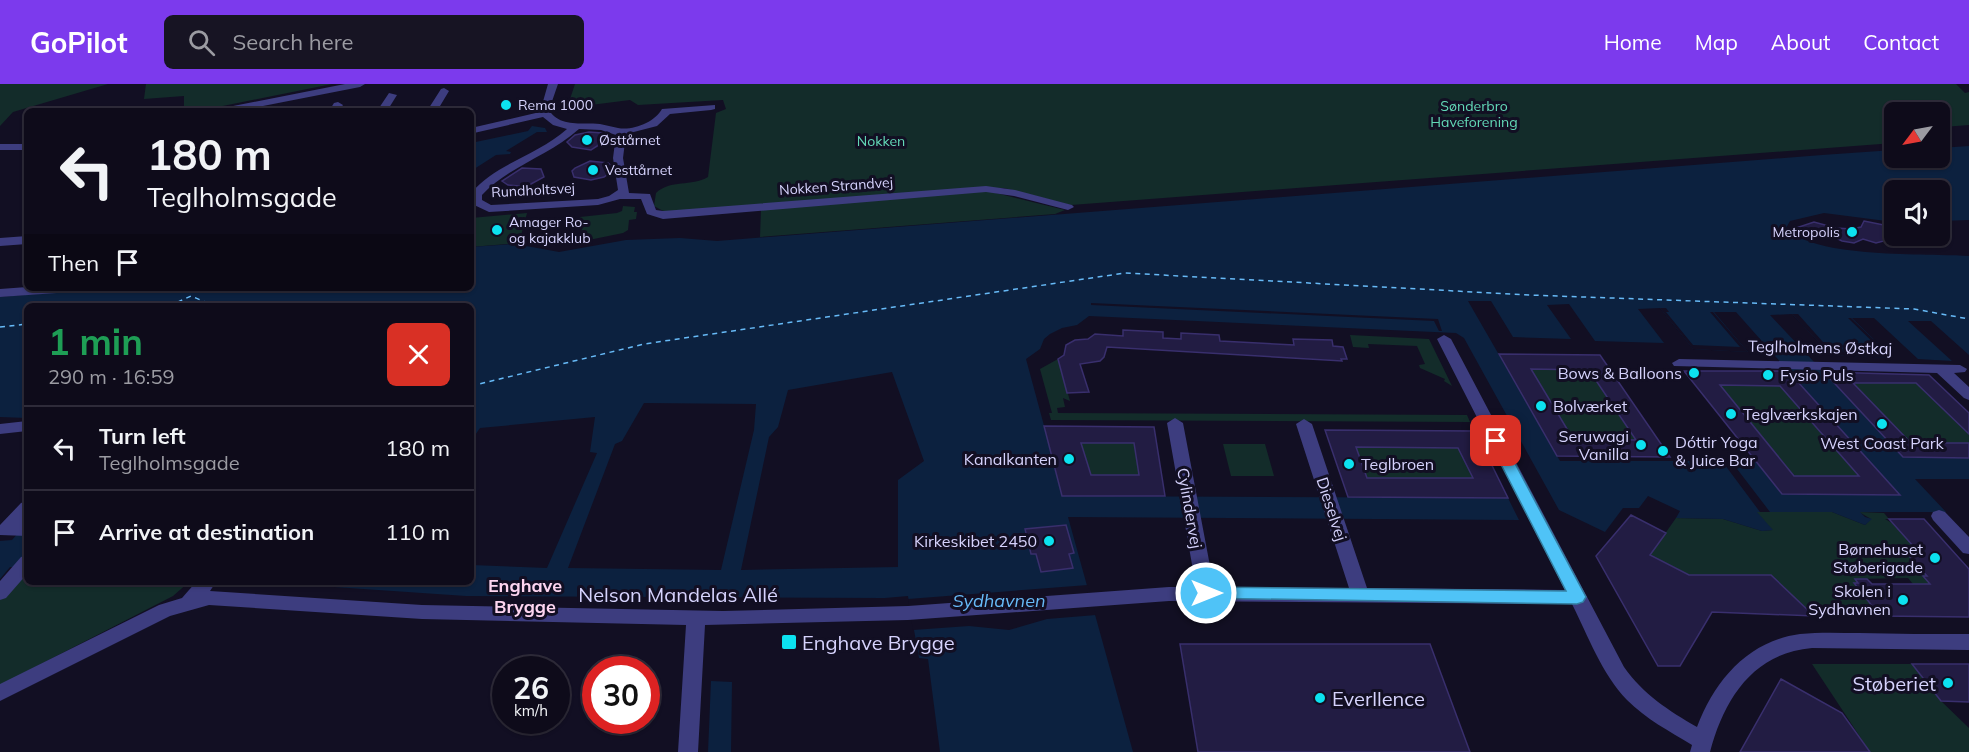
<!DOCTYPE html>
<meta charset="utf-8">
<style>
:root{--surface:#0e0b1a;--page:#171423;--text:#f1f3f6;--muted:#9b9ba2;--line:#2e2b39;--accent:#7c3aed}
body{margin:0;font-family:Mulish,sans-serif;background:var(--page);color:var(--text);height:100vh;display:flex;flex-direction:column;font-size:22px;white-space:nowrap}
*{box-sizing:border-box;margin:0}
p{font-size:20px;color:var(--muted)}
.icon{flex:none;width:33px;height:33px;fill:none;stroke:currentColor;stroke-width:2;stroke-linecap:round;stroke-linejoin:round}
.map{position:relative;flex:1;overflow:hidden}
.sheet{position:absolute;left:24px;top:219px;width:450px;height:282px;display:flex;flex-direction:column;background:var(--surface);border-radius:9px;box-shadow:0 2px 4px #0004,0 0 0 2px var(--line)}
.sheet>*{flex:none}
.banner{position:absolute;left:24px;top:24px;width:450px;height:183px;border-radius:9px;box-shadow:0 2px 4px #0004,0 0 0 2px var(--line);background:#0e0b1a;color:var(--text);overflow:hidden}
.needle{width:39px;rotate:238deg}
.fabs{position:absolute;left:1884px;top:18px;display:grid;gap:12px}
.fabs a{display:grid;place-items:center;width:66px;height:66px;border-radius:9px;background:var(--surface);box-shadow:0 2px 4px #0004,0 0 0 2px var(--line);font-size:30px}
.speed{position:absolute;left:492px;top:572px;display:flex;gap:12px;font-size:30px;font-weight:700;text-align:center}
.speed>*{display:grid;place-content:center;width:78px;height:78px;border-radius:50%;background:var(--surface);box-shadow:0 2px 4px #0004,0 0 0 2px var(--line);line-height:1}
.speed small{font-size:15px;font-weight:400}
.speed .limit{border:9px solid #d22;background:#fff;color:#111}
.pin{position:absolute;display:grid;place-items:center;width:51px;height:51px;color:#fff;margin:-26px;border-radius:12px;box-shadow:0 3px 9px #0006}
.me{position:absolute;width:66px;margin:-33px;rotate:90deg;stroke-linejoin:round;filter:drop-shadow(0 0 4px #0008)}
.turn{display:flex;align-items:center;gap:21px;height:126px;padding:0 24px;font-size:27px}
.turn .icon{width:78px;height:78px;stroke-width:2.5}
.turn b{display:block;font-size:42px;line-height:51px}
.then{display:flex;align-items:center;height:57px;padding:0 24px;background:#0003;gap:12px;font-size:22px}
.round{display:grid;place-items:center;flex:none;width:63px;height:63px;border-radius:9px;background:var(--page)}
.head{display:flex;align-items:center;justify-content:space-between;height:102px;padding:0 24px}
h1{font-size:36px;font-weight:700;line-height:45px;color:#1e9e55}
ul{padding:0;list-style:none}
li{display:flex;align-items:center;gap:18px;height:84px;padding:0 24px;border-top:2px solid var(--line)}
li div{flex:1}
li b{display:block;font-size:22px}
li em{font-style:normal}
header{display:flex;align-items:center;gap:36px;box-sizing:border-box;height:84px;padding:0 30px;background:var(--accent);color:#fff}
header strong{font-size:28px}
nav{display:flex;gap:33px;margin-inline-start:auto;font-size:21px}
.search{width:420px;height:54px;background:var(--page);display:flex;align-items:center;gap:15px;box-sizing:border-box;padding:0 21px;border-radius:9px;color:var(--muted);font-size:22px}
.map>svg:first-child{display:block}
</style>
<header>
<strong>GoPilot</strong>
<div class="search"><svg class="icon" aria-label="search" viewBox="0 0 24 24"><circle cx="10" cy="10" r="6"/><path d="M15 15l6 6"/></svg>Search here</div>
<nav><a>Home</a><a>Map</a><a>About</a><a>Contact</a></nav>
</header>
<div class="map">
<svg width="1969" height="668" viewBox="0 0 1969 668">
<rect width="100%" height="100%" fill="#120f23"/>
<path fill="#132c2a" d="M0,0h108l-95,28 -13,14z
M146,0h186l-134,27h-14v-15l-40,3z
M575,0h1381l9,9 4,-1v33l-26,2 -3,-6v-9h-46v31l-823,62 -67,-17h-28l-311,24 -11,-6 2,-13c15,-14 35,-6 52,-16l8,-64 10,-4 -3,-9 -85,5 -8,-5 -63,8z
M988,107l77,19 -10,4 -295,23 1,-28z
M623,122l12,1 -1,5h3l-1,7 -7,1 -1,10 -5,3 -44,9 5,-22h-5l1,-3 37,-4 5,-2z
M527,129l-8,30 -48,4v-29z
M1350,251l79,4 23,47 -8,-5 1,-2 -25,-11 -1,-3 6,-1 -8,-18 -49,-2 1,4 -16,-1z
M1058,275l12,42 -7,-3 2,9 -8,1 1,5 409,2 3,7 -419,-2 -2,-7h3l-12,-44z
M1531,285l58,1 47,70 -63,-1z
M1853,299h63l53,51v9h-58z
M1720,301l60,1 79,90h-65z
M1080,357l3,2h51l5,32 -48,2z
M1223,360h42l9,32h-43z
M1356,363l102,1 15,30h-106z
M1756,428h76l33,13 6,-6 -12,-7 25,1 5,6h-4l7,4 22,24h-12l25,29 3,8h-17l-5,-6 -52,1 2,4 -3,1 25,32h-66l-43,-41h-82l-39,-20 26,-37 47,1 39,12 10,-1z
M27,489v9h162l-16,14 -173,89v-85z
M1812,580h100l29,37 28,27v24h-99z"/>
<path fill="#0c213f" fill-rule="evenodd" d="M532,42l13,2 2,4h-10l-31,19 5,1 -1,2 -14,1 -25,16v-28l57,-12z
M1969,62v74l-29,1v-31h-46v32l-70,-9 -34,8 -4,7c29,31 141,25 183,28v99l-38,-34h-23l44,40 -34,-2 -44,-41h-22l41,40 -62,-3 -39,-41 -22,1 133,142 66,1v21h-54l31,33h-86l5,5 7,2 -7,6 -33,-13h-75l16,18 -11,1 -39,-12 -47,-1 4,-7 -32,-15 -9,12h-16l-18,24 -46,-22 -95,-172 -8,-5 -367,-17 -12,9 -15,3 -12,6 -6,5 -4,10 -14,10 37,137 445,2 11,22 -451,-3 65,235h-193l-12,-93 -9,-1 -11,-62 -23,2 -419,-2 -205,-14h210v-17l76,3 50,-115 -7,-1 5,-35 -115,11 -9,13v-135h-444v112l-27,-1v-120l114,-9h357v-41l44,-3 44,8 67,-12 54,-2 37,3 1105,-86 72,-5v8h46v-10zM1468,217h23l22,36 58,2 -24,-34 22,-1 26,37 69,2 -26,-34 22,-1 33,41 55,3 -34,-40h22l162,182 -117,-1 -26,-32h-195zM892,288l32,89 -26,19v87l-157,3 28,-133 9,-10 10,-37zM644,319l112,1 -2,26 -33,140 -153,-2 47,-124 7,-3z
M27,439v44h-17l-10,12v-38l12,-1z
M711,597l21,1 -1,70h-23z"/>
<path fill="#120f23" d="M1091,219l347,16 4,12h-3l-5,-10 -343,-16z
M1660,224h6l3,4h-3l27,33 47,2 -30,-35h3l35,40 -55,-3z
M1792,230h6l33,37 54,3 -37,-36h3l42,40 -62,-3z
M1722,377h9l39,51h-10z
M1088,501l8,30 -49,4 -38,11 -40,-4 -56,4 -5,-31z"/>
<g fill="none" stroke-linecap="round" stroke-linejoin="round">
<path stroke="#67baf7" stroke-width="1.5" stroke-dasharray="5 4.5" stroke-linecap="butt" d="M169,222l22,-10 24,10
M0,243l27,-3
M471,302l173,-42 481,-71 404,22 385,14 55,10"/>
</g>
<path fill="#221c43" stroke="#392f6d" stroke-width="1.5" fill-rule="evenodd" d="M589,48l13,1 6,3 -6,7 -11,7 -19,-3 -5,-5 8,-7z
M590,77l18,2 4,3v5l-8,6 -13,3 -17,-3 -2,-6 3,-3z
M522,84l19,1 3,8 -13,7 -12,2 -11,-1 -6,-4z
M1864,137l30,6v9h-9l-1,5 -8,2 -13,-4 -9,4 -12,-2 -12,-6 -9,1 -7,-4 -24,-2 24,-8 22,6 16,1 9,-2z
M1123,246l40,2v6l18,1v-6l38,2 1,6 74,4 -1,-6 39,1 1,6 10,1 4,12h-6l1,2 -235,-14 -3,10 -4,4 -20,3 9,28 -22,1 -9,-34 6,-4 2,-10 9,-5 13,-1 7,-5 28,2z
M1499,270l101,1 70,102 -113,-1zM1531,285l58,1 47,70 -63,-1z
M1684,287h104l112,124 -118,-1zM1720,301l60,1 79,90h-65z
M1824,288l105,3 40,38v21l-53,-51h-63l58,60h58v15l-66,-1z
M1044,342l110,1 11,69h-103zM1081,359h53l5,32h-48z
M1325,346l150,1 33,67 -160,-1zM1356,363l102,1 15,30h-106z
M1631,431l35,18 -16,22 39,20h82l43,41 -102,-4 -32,54h-22l-62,-110z
M1889,435h35l45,50v48l-89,-1 -26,-33h4l-3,-4h12l5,5h58l-7,-8h4l-26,-29h13z
M1066,441l8,28 -5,1 4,14 -32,4 -5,-18h-5l-6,-25z
M1180,560h250l40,108h-272z
M1912,580h57v38l-28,-1z
M1781,595l61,34 28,39h-130z"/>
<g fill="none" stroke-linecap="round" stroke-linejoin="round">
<path fill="#3d3d7f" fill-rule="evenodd" d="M345,0h20l-5,3 -122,24h-20l5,-3z
M548,0h10l-9,26c11,18 33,12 51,14 6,1 12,3 18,4 15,3 37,-6 44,-19l53,-4v4l-4,1 -41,4 -13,12 -31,8 -3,24 6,35 21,1 6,16 7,1 323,-25 29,4 57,15 2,2 -6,3 -54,-14 -28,-4 -323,27 -16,-5 -6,-15h-21l-22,6 -109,7 -17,-8 -1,-11c26,-30 67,-38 96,-64l-14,-4 -10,-8 -69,16 -3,-1v-4l69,-16zM579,45l22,1 15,5 -3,23 5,32 -9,6 -11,3 -107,6 -9,-5v-5c27,-29 67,-39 97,-66z
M444,4l5,3 -12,20h-10l14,-22z
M389,9l8,2 -10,16h-10z
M338,18l5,3 -4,6h-10l5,-8z
M0,60h27v6h-27z
M27,152v8l-27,2v-8z
M27,203v1h50l-6,4 -71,5v-8z
M1444,251l7,4 173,328c19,27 45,44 73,60 18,-47 51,-86 103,-93 20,-2 40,-1 59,-1 37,1 73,1 110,1v16l-157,-2c-59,5 -88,51 -102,104h-20l2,-7c-23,-14 -46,-26 -65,-45 -25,-26 -39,-64 -55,-96l-403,-3 -261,19 -203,5 -7,127h-20l8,-127 -264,-6 -213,-14 -39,11 -170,85v-17l159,-79 23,-7 14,-16h20l-6,9 212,14 301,6 185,-5 261,-19h27l-29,-164 8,-5 8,5 31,164 135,1 -53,-164 8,-5 8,5 55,164 198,2 -128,-251z
M1679,275l281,6 7,4 -2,3 -11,1 15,14v13l-5,-2 -27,-25 -263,-7 -2,-3z
M27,337v10l-27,3v-10z
M27,417v17l-5,6h5v12l-27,-1v-10l21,-22z
M1939,426l6,2 24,25v17l-6,-1 -30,-33 -2,-4 2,-4z
M27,471v19l-21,24 -6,2v-19l21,-24z"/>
</g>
<path fill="#4fc3f7" stroke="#337fa1" stroke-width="1.5" d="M1496,352l7,5 83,156 -3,5 -6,2 -377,-6 -2,-5 2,-4 6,-2 360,4 -77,-150z"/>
<g fill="#0ce2f0" stroke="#120f23" stroke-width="2">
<circle cx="506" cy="21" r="6"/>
<circle cx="587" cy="56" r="6"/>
<circle cx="593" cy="86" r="6"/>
<circle cx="497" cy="146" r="6"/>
<circle cx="1852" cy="148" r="6"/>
<circle cx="1694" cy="289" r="6"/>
<circle cx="1768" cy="291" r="6"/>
<circle cx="1541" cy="322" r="6"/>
<circle cx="1731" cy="330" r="6"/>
<circle cx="1882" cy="340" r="6"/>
<circle cx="1641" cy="361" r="6"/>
<circle cx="1663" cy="367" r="6"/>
<circle cx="1069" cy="375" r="6"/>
<circle cx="1349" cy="380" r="6"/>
<circle cx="1049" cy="457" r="6"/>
<circle cx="1935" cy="474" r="6"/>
<circle cx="1903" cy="516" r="6"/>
<rect x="781" y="550" width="16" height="16" rx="3"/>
<circle cx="1948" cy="599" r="6"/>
<circle cx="1320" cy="614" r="6"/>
</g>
<g text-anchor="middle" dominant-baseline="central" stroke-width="6" stroke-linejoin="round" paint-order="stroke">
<g font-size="14" fill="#d6d3fd" stroke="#120f23" text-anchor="start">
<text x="518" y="21">Rema 1000</text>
<text x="599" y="56">Østtårnet</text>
<text x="605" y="86">Vesttårnet</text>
<text x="509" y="138">Amager Ro-<tspan x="509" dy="16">og kajakklub</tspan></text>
<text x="1840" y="148" text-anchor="end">Metropolis</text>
</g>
<g font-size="14" fill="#63d9b7" stroke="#120f23">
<text x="1474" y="22">Sønderbro<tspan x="1474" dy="16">Haveforening</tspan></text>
<text x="881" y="57">Nokken</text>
</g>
<g font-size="14" fill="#d6d3fd" stroke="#120f23">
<text transform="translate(836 102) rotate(-4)">Nokken Strandvej</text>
<text transform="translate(533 106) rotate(-3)">Rundholtsvej</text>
</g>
<g font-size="16" fill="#d6d3fd" stroke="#120f23">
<text transform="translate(1820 263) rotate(1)">Teglholmens Østkaj</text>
<text transform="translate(1190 424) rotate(80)">Cylindervej</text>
<text transform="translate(1332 425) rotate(72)">Dieselvej</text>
</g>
<g font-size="16" fill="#d6d3fd" stroke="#120f23" text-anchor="end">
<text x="1682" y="289">Bows &amp; Balloons</text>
<text x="1780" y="291" text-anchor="start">Fysio Puls</text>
<text x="1553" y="322" text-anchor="start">Bolværket</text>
<text x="1743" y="330" text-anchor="start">Teglværkskajen</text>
<text x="1629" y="352">Seruwagi<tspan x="1629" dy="18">Vanilla</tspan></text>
<text x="1675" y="358" text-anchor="start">Dóttir Yoga<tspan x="1675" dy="18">&amp; Juice Bar</tspan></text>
<text x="1882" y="359" text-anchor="middle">West Coast Park</text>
<text x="1057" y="375">Kanalkanten</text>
<text x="1361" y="380" text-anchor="start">Teglbroen</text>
<text x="1037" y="457">Kirkeskibet 2450</text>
<text x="1923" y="465">Børnehuset<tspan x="1923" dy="18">Støberigade</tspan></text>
<text x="1891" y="507">Skolen i<tspan x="1891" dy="18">Sydhavnen</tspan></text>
</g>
<g font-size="18" font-weight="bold" fill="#fdd5f0" stroke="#120f23">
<text x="525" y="501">Enghave<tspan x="525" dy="21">Brygge</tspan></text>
</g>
<g font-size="18" font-style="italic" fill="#67baf7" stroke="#120f23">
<text x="999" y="516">Sydhavnen</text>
</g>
<g font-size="20" fill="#d6d3fd" stroke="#120f23">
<text x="678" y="510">Nelson Mandelas Allé</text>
</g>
<g font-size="20" fill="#d6d3fd" stroke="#120f23" text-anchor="start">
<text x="802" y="558">Enghave Brygge</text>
<text x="1936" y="599" text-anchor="end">Støberiet</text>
<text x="1332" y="614">Everllence</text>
</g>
</g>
</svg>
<div class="fabs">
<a><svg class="needle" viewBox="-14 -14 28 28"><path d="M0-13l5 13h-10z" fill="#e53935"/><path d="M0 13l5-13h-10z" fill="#9b9ba2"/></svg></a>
<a><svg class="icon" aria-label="sound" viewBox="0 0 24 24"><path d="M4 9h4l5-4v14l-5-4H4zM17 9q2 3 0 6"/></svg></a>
</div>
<div class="speed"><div>26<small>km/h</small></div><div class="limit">30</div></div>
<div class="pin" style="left:1496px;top:357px;background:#d93025"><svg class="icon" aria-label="arrive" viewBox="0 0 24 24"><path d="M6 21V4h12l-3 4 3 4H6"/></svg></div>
<svg class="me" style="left:1206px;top:509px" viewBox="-20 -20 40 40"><circle r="17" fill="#4fc3f7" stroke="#fff" stroke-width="3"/><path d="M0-11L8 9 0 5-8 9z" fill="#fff"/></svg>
<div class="banner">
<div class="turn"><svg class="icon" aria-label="left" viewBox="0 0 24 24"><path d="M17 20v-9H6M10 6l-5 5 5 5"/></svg><div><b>180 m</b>Teglholmsgade</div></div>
<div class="then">Then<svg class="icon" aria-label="arrive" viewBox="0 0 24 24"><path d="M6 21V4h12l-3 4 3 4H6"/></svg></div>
</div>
<section class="sheet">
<div class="head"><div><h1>1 min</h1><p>290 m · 16:59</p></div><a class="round" style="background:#d93025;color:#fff"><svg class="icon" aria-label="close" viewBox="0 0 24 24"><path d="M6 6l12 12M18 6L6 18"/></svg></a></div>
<ul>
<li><svg class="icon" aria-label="left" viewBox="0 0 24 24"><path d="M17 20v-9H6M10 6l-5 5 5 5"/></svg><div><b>Turn left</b><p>Teglholmsgade</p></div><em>180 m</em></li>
<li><svg class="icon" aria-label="arrive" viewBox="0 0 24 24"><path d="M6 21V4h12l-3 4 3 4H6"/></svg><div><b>Arrive at destination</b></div><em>110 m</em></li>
</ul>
</section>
</div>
